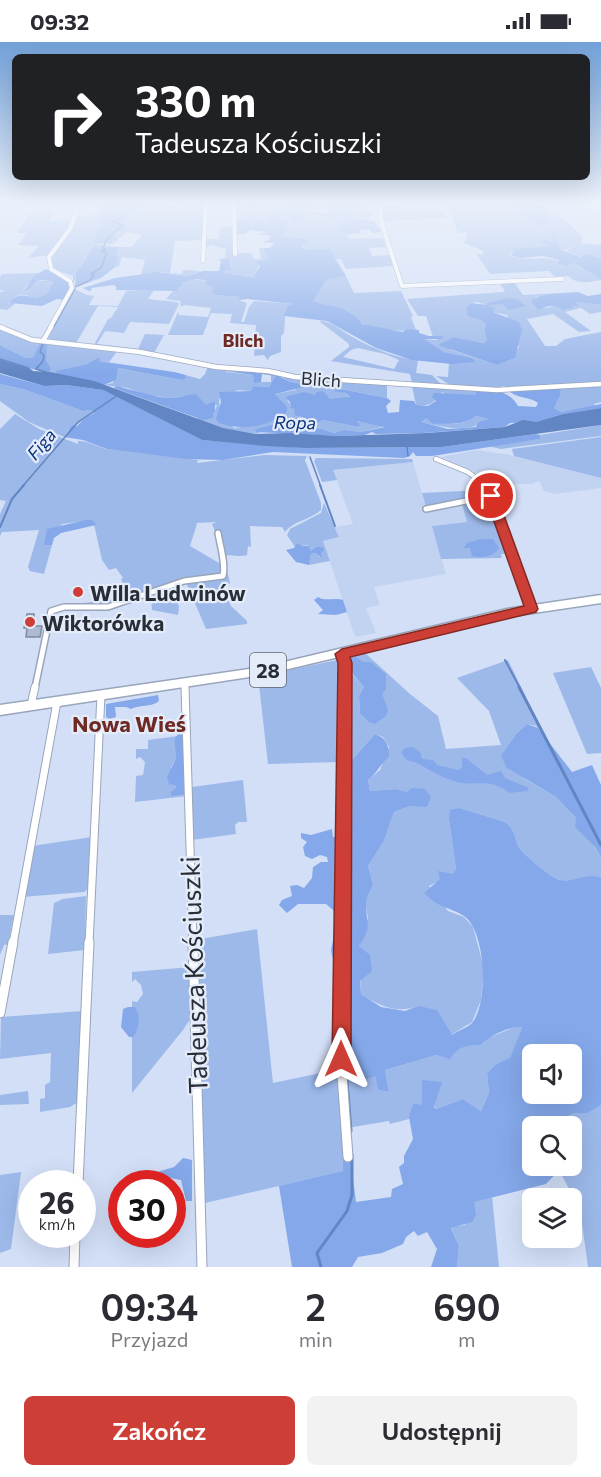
<!DOCTYPE html>
<html lang="pl">
<meta charset="utf-8">
<style>
:root{--surface:#fff;--page:#f2f2f3;--text:#2b2b33;--muted:#7c7c81;--accent:#cd3f36}
body{margin:0;font-family:Commissioner,sans-serif;background:var(--page);color:var(--text);height:100vh;display:flex;flex-direction:column;font-size:22px;white-space:nowrap}
*{box-sizing:border-box;margin:0}
p{font-size:20px;color:var(--muted)}
.icon{flex:none;width:33px;height:33px;fill:none;stroke:currentColor;stroke-width:2;stroke-linecap:round;stroke-linejoin:round}
.map{position:relative;height:1225px;overflow:hidden}
.details{display:flex;flex-direction:column;background:var(--surface);flex:1}
.details>*{flex:none}
.top-card{position:absolute;left:12px;top:12px;width:578px;height:126px;border-radius:9px;box-shadow:0 6px 24px #0002;background:#202124;color:#fff;overflow:hidden}
.fabs{position:absolute;left:522px;top:1002px;display:grid;gap:12px}
.fabs a{display:grid;place-items:center;width:60px;height:60px;border-radius:9px;background:var(--surface);box-shadow:0 6px 24px #0002;font-size:30px}
.speed{position:absolute;left:18px;top:1128px;display:flex;gap:12px;font-size:30px;font-weight:700;text-align:center}
.speed>*{display:grid;place-content:center;width:78px;height:78px;border-radius:50%;background:var(--surface);box-shadow:0 6px 24px #0002;line-height:1}
.speed small{font-size:15px;font-weight:400}
.speed .limit{border:9px solid #d22;background:#fff;color:#111}
.pin{position:absolute;display:grid;place-items:center;width:51px;height:51px;color:#fff;margin:-26px;border:3px solid #fff;border-radius:50%;box-shadow:0 2px 6px #0007}
.me{position:absolute;width:66px;margin:-33px;rotate:0deg;stroke-linejoin:round;filter:drop-shadow(0 0 4px #0008)}
.turn{display:flex;align-items:center;gap:21px;height:126px;padding:0 24px;font-size:27px}
.turn .icon{width:78px;height:78px;stroke-width:2.5}
.turn b{display:block;font-size:42px;line-height:51px}
.eta{display:flex;justify-content:space-evenly;align-items:center;height:102px;text-align:center}
.eta b{font-size:36px;font-weight:600;line-height:42px}
.primary-button{display:flex;gap:12px;margin-top:auto;padding:12px 24px}
.primary-button a{flex:1;height:69px;border-radius:9px;background:var(--accent);color:#fff;font-size:24px;font-weight:600;line-height:69px;text-align:center}
.primary-button a+a{background:var(--page);color:var(--text)}
.status{display:flex;justify-content:space-between;align-items:center;height:42px;padding:0 30px;background:var(--surface);direction:ltr}
.status svg{height:16px;fill:currentColor}
.map>svg:first-child{display:block}
</style>
<div class="status"><b>09:32</b><svg viewBox="0 0 49 12"><path d="M0 12V9h3v3zM5 12V6h3v6zM10 12V3h3v9zM15 12V0h3v12zM26 1h20v11H26zM47 4h2v5h-2z"/></svg></div>
<div class="map">
<svg width="601" height="1225" viewBox="0 0 601 1225">
<rect width="100%" height="100%" fill="#d2dff7"/>
<path fill="#c2d3f1" d="M477,408l33,5 91,23v10l-47,6 -10,-3 -5,-10 -7,3h-36l-1,-2h-7l-8,-5 -2,-4 -37,-16z
M413,420l14,49 35,-7 6,18 -36,4 14,48 -72,13 6,18 -14,3 10,25 -21,4 -32,-96 16,-4 -4,-10 18,-3 -20,-54z"/>
<path fill="#9db9ea" fill-rule="evenodd" d="M170,160l-4,3 17,3 5,-6h17l-1,38 -29,1 -5,32 12,1 1,-4 18,1 -15,5 -24,-4 -21,3 4,-15 -23,-3 -3,9 -5,2 2,-15 4,-6h11l11,-12 -15,-3 -13,11h-4l8,-5 -5,-3 4,-4h8l-3,-3 5,-2 -4,-3 5,-5 -2,-3 17,-6 2,-6z
M235,160h30l6,5v-3l20,-1 1,3 -19,8h-9l3,7 -1,3 -8,-2 -1,-4 -21,2z
M308,160h15l-7,3 13,5h-21c11,3 28,11 39,7 10,-4 8,-9 21,-9l-2,2 6,4 -3,5 -17,-1 -13,13 7,3 3,5 34,-1 3,9 -17,1 3,8 18,-1 3,11 -47,3 -5,-10h-6l-6,-11 -24,2 -6,-13 -7,2 -13,-2 10,-8 -7,-4 7,1 -9,-7v-4l11,2 11,-5 2,-8 8,1z
M445,160h67l28,24 14,-7 -10,-5c14,-7 29,15 39,23l-2,6 20,2v13l-14,-4 -6,3 -14,-6 8,-5 -9,4 -6,-1 -5,-13h-5l5,6h-8l3,5 -36,2 -5,7c22,7 35,-4 60,9l4,-2 28,17c-12,2 -24,5 -33,-4l-13,1 -6,-6 -59,3 -14,-21 7,2v-4l-19,-8 4,-11 -10,1z
M380,164l58,3 11,9 -67,3z
M99,166l5,16 -7,6 -4,13 20,3h-19l-13,19 -8,19v-8l-20,-7 -3,-10 18,-24 10,-19 20,-1z
M44,168h9l-4,11 22,-1 -4,11 -18,24 -21,3 11,-12 -21,-1 9,-12h-10l13,-19 10,1z
M233,184v21l-2,1h2l1,5h18l1,6h8l-2,-11h4l6,11 -10,6 -5,11 3,1 -2,1 -31,-5v-2l7,-1 -2,-12h-4l1,-9 -15,-4 -6,3 1,-9h13l1,-12z
M39,231l-14,14 -2,5 4,-1c10,-9 11,-13 26,-9l-7,12 -10,4c-9,-1 -15,-8 -23,1l2,5 -8,6 -7,-1v-17l5,-1 -5,-1v-13l2,-3z
M346,234l8,17 47,-2 12,25 -2,1 5,13c-11,2 -46,0 -56,-8 -15,-11 -28,-18 -48,-21l14,-21z
M189,237l18,2 -1,4 9,2v8l24,2v3l8,3 -6,19h3l5,-15 5,-6 40,3 -8,3 -2,26 -3,3v16l-11,4 -2,4 -4,-5 -10,1 2,-31 -26,-2 2,-9 -21,-1 -8,22h-35l10,-23 1,3 29,2 3,-9 -27,-3 -3,2 -1,-6 -14,-2 7,-8 -9,-2 9,1z
M514,240l9,13 38,-2 -26,4 9,11 15,-2 7,4 6,-3 -4,-1 10,1 -2,-5 25,3v7l-11,2 -9,-6 -16,4 26,19 -12,1 -26,-18 -26,5 18,27h11l9,-7 36,-7v50l-86,6 -13,-2 -2,3 -50,-4 -14,-9 12,1 1,-14 25,-1 -2,-4 -28,-6 -21,-13 13,1 6,-4 -9,1 -7,-21h-8l-11,-17 96,-7 2,-1 -6,-8zM477,260l16,5v5l14,3 12,32 -4,6v5l-18,7 -46,-15 3,-13 30,6 3,-3 -3,-9 2,-7 -15,-21z
M74,247l13,6 7,1 -5,9 29,1 8,-15 28,-1 -6,9 29,3 2,2 -10,20 -39,-2 -6,11 -19,-2 -8,13 41,5 7,-15 19,1 -10,18 -106,-13 2,-9zM98,264l20,1 -7,11 -3,1 -14,26 -18,-2z
M319,279c12,0 20,8 30,14 21,12 45,23 69,25l-2,13 16,2 10,10 -30,-2 -2,-9 -79,-13 18,-14v-3zM358,306l27,6 14,6 -5,9 -51,-12 8,-7z
M0,286l40,15 -5,15h-9l-26,-13z
M46,301l72,7 -9,12 -10,-1 -42,10v3l-7,-2 1,-4 -5,-8z
M208,324l24,4 -6,1v1l27,3 2,7h16v-8l7,1 -9,12 -16,-1 -2,5 -13,-1 -19,9 1,12 14,17c19,-3 38,-3 53,-16l-12,-18 21,-4 -6,-8 -7,-4 2,-2 102,7v15l-50,-10 -3,2 12,3 4,5c-6,0 -15,2 -20,1 -15,-3 -30,-9 -43,1l14,19 11,4 10,-3 34,6 1,-5 29,5 -25,6 -17,-2 -10,3 -16,-5 -7,4c-7,-7 -15,-5 -22,-12l-34,9 5,4c-27,5 -71,-16 -96,-27l33,13 18,-8 2,-6h-11l-23,-9 -10,2 -27,-3 -18,-7 -24,-3 9,-2 5,-15 64,12 -8,-8 26,7 5,-5z
M0,342l26,6 57,21 8,-1 5,4 -27,15 -5,8 -35,-15 -29,-21z
M601,343v17l-7,2 1,2 -34,6 -7,-4 6,-12 1,-7z
M412,344l63,4 2,5h-30l-5,-3c-8,11 -13,15 -26,13z
M15,372l24,15 39,15v-3c7,-1 21,6 29,8l91,11 -1,3 67,-8 43,1 -2,4 16,43v7c-11,10 -28,11 -36,22l-3,-5 -32,-1 1,21 -3,-1 -1,9c-13,3 -17,-2 -26,2v-22l-2,-4h-4l-3,-7 5,-2 -21,1 1,1 -7,22 29,17 3,4 -2,8 -30,4 -83,27 -40,-1 59,-7 -6,-12 3,-2 -2,-5 2,-1 -7,-10 -7,2 -7,-10 -9,-40 -31,4 -18,21h8l-8,29 -14,-3 -2,-4 11,-37 -37,2 -2,4v-22l6,-13 -6,-1v-71z
M476,374l13,3c-19,15 -47,8 -69,3l6,-4c18,4 34,11 50,-2z
M601,383v11l-100,13 -13,-3 52,-7v-4z
M601,395v41l-87,-22 -2,-7z
M316,416l96,1 1,3 -80,8 4,10 -15,2 -8,-21z
M483,446l5,3 -1,3 -61,13 -4,-14 61,-3z
M485,457l9,10 -1,5 16,40h-8l1,4 -61,1 -9,-33 35,-4 -5,-18z
M324,461l15,34 -16,4 7,20 -21,4 2,-11 4,-1 6,5 -5,-11 -5,4 -4,-6 -12,2 -8,-12 3,-6 31,-16z
M228,532l2,9 -7,6 8,17 16,15v3l-41,5 -20,-47z
M172,545l7,20 -1,8 -26,-5 -1,-15z
M365,611l45,41 28,22 8,33 55,-4 -12,-34 -32,-33 51,-18 35,73 -7,-7 -9,-2 -10,9 -16,24 24,22 31,18 20,21 25,39v21c-15,-6 -31,8 -46,0 -9,-5 -32,-24 -37,-32 -5,-9 -4,-18 -13,-24l-45,-14 -11,12 7,49 -3,5 -24,12 19,25 16,6 9,10 11,41 -3,32 -9,22 -21,13 -33,-29c-22,8 -38,0 -57,-12l-2,-47 9,-29 -3,-17 8,-17 -5,-18 16,-25 10,-29 16,-6 -3,-14 -11,-3 -26,2 -2,-11 12,-10 9,-23 -6,-10 -8,-3 -26,29 3,14h-7l1,-119zM351,624l35,50 -26,-3 -1,-17 5,-9 -14,-15z
M338,618l3,4 -2,98 -71,2 -10,-88z
M591,625l10,21v65l-14,1 -34,-81z
M178,694l-4,3 2,19 -5,9 5,21 11,8 -52,6 1,-26 7,-1 2,-13 -5,-5 -4,2v-10h12v-9z
M243,738l4,42h-9l-3,3 1,9 -44,6v-53z
M92,795l-3,51 -5,4 -62,5 10,-51z
M86,854l-1,54 -37,4 6,-51 9,-4z
M0,873h14l-6,29 -4,1 -4,10z
M257,887l16,154 67,-14 4,102 -139,32 -10,-263z
M191,925l1,49 -9,14 -51,63v-56l3,-1v-29h-3v-6l5,1 6,-8 -2,-9 -6,-6 -3,3v-10z
M82,969l-4,91 -8,5 -30,5v-13l5,-1v-13l5,-3 1,-29 -51,6 1,-42z
M515,985h7l-12,32 -14,5 -9,9 2,20 -8,18 -18,-12 -27,10 -14,-29v26l-9,-3 -4,16 -19,5 -1,-3 -42,7 -1,-53 29,1 3,14 11,2 -4,-22 70,-20 12,-5h14l7,-7z
M28,1049l1,13 -29,1v-10z
M601,1063v162h-13l-8,-58 -20,-37 3,-6h9v-11l8,-15 -14,-23 8,-4h14z
M21,1130l-10,77 -11,4v-78z
M492,1154l7,71h-42l2,-21 -8,-19 14,-2 8,-24z"/>
<path fill="#84a8e9" fill-rule="evenodd" d="M108,160h37l-2,7 -17,6 2,3 -5,4 4,4 -5,3 4,2h-10l-2,5 4,2 -7,4 3,2 -21,-1 4,-13 7,-6 -5,-4 2,-9 -2,-5 3,-3z
M290,160h18l4,3 -10,1 4,15 -13,1 -2,-5 -11,-2v4l10,6h-7l7,4 -11,8c9,0 20,0 30,3l-7,5 3,5 24,-2 17,28 -20,4 -13,21 28,7 15,9 6,7 41,8 4,-3 12,1v3l10,3h14v3h-19l20,13 28,6 3,4 -23,2 -40,-4 -36,-12 -49,-27 -43,-5 3,-10 6,-2 -45,-5 -9,1v-3l-24,-2 -3,-4 2,-4 -8,-2 1,-4c-10,-3 -16,-2 -25,2l1,2 -5,3 1,3 -64,-1 2,-2 -3,-3 -23,3 1,2 -3,1 -6,-3 32,-10 43,-6 28,4 17,-5h16l2,-10 -2,-2 10,-1 2,12 -7,1v2l32,5 -2,-2 6,-10 -4,-4 13,-3 -6,-11h7l4,-5 -11,-1 6,-2 2,-4 -12,-2 8,-2 -16,-2 -6,4h-9v-14l17,-3 12,6 2,-3 -3,-6h9l4,-7 7,2 7,-1z
M323,160l53,2 -20,5 -7,8c-12,1 -33,1 -41,-7l15,3 7,-1 -2,-5 -14,-4z
M512,160l28,2 12,7 -7,3 10,7 -15,5 -16,-10 -4,-8z
M352,176l22,3 7,11 -8,1 -4,-4 -10,1 2,3 -15,1 -7,-3 8,-12z
M548,191l7,3 5,13 20,8 7,-3 14,4v22l-27,-17 -8,3 -8,-3 1,-3 -16,-4 -22,2 -10,-2 3,-7 36,-3 -10,-4 5,-2 10,2z
M94,204l26,1 -4,6 2,5 -4,10 -13,10 -26,9 1,-14z
M46,227l21,11 3,9 -5,11 -8,-1 -15,7 -32,-3c7,-11 15,-7 26,-5l10,-4 7,-12c-22,-7 -15,6 -30,10l11,-16z
M578,250l10,4 13,-2v11l-25,-3 3,5 -7,-1 1,2 -10,2 -4,-3 -10,-1 -11,4 -7,-9c8,-8 35,-8 47,-9z
M509,256l7,1 10,7 -17,4 -6,-6 -15,1 7,3 -2,4 26,10 3,8 -7,28 -18,7 -59,-20 16,-8 30,6 3,-3 -3,-9 2,-7 -5,-4 -13,-4 -2,-8 5,-5 17,2 -1,-2z
M40,301l7,1 -1,16 5,8 -1,4c-17,-1 -33,-8 -50,-14v-13l26,13h7z
M98,316l2,1 -1,2 75,11 11,3 1,3 -4,2 -64,-12 -2,12 -12,5 -47,-11 -1,-3 31,-7z
M225,329l46,1 19,10 14,3v2l-29,7 12,13v5c-18,15 -46,19 -68,11l-3,-4 5,-17 -2,-10 32,-1 2,-5 16,1 7,-11 -14,-2 -1,8 -7,1 -1,-8z
M0,332l44,12 22,-1 37,5 99,50 102,8 138,-1 94,-13 4,1v4l-108,17h-16l-3,-4 -3,4 -6,2 -131,-6 -50,8 -37,-1 -79,-10 -24,-9 -19,-3 8,-12 5,1 11,-10 7,-2 -4,-4 -8,1 -57,-21 -26,-6z
M116,344l43,11 14,1 23,-4 10,11 9,-4v10l-2,2v5l-10,2 -89,-32z
M336,346l51,10 4,3 -5,5 2,7 11,-1 1,-12 14,1 2,4 12,1 8,-5 -4,-4 2,-4 42,2 -1,-5c19,1 33,-1 43,16l18,1 2,-4c-9,-7 -22,-4 -30,-13l53,-1 -1,7 -6,12 7,4 40,-8v4l-38,6 -27,8 -26,1 -5,4 -82,6 -47,1 -4,-2 -7,3 -27,1 -82,-4 -1,-3 34,-9 5,5 16,3 1,4 7,-4 16,5 10,-3 17,2 24,-5 -28,-6 3,5h-5l-33,-6 -4,3 -23,-8 -1,-6 -3,-1 -1,-6 -5,-5 19,-5 11,3 2,-3 6,-1 7,8 20,-2 -4,-4 -12,-2zM476,374l13,3 -10,3 -3,5 -28,2 -27,-7 5,-4 7,6c14,-2 30,3 43,-8z
M86,478h7l3,5 -35,8 -7,5 -2,7h-8l3,-16z
M481,497h12l6,9c-4,8 -17,11 -27,8l-2,-8h-6l3,-5z
M297,501l5,3h6l3,5 5,-4h7l1,3 -3,3 1,5 -7,-5 -4,1 -2,11 -13,-3 -10,-12 8,-2z
M318,555c8,5 16,0 25,3l4,12 -11,3 -18,-1 5,-4 -9,-10z
M356,615l7,5h8l15,12v15l-4,5 6,16 -2,6 -11,8 -6,-2 -9,-9 -1,-17 5,-9c-8,-10 -18,-16 -13,-29z
M158,653l1,6c-9,7 -18,3 -28,8l-5,-2h-11l1,10 -7,2 -3,-2v-13z
M527,682l11,4 34,44 20,-7 9,20v72l-6,-10 -20,-20 1,-9 -20,-21 -49,-29 -6,-12 16,-23z
M181,689h3l1,63 -14,2v-4l5,-4 -1,-3 -6,-1 -2,-7 9,-19 -2,-19z
M375,692c11,4 14,11 14,23 -8,6 -12,16 -21,23l2,11 26,-2 11,3 5,-4 13,1 6,8 -4,10 -17,-1 -16,6 -10,29 -16,25 5,18c-2,6 -7,13 -7,19 0,22 7,22 -7,43l11,9 2,16 -12,10 1,13 20,13 24,4 13,-5 19,4 15,25c5,-4 15,-7 20,-12 17,-20 14,-92 -8,-107 -16,-10 -24,-7 -40,-23l16,-14 -2,-8 15,3 3,-5 -7,-49 1,-10 10,-2 45,14c9,6 9,15 13,24 5,8 28,27 37,32 15,8 31,-7 46,0v227l-13,8h-14l-8,4 14,22 -8,16v-29h-40v40h31l-17,18 -72,18 2,13 -4,7 -21,6 8,18 -2,21h-26l6,-18 -10,-17 -9,4 -4,-5 -8,6 -3,7 -21,9 -24,4 -6,10h-60l-13,-81 64,-15v-18l7,1 6,48 35,-5 1,-8 11,-5 -4,-17 5,-4v-7l9,-17 -4,-22 4,-14 9,2v-25l20,2 -8,25 2,2 27,-10 18,12 8,-18 -2,-20 9,-9 14,-6 12,-31c-13,-1 -33,9 -41,18 -14,0 -23,1 -31,14l-13,-4 -52,15 4,22 -11,-2 -3,-14c-9,4 -22,7 -29,-1l-7,-85 -6,-2 1,-23 -3,-15 6,-30 4,-3 -15,-13h-28l-11,9 -8,-8 3,-5 10,-4 -2,-10 7,-1 7,3 8,-10 1,-11 8,-5h7l-1,-5 -7,-2 -8,4 -7,-3 -2,-9 4,-5 -6,-4v-5l10,2 21,-6 1,8h8l4,-60 7,-1 -3,-13zM532,1012h40v40h-40z
M413,705l7,5 2,7 11,1 4,5 21,5 4,-2v-10h4l21,17 14,-4 4,7 24,10 -2,3 -17,2c-23,-16 -30,-6 -53,-11 -14,-4 -26,-11 -38,-18 -8,-4 -13,-1 -18,-12l4,-4z
M128,965h7c6,11 4,19 -1,30h-5l-8,-10 2,-18z
M183,1116l9,2v41h-6l-5,-21 -22,-4 -2,-4 17,-5z"/>
<path fill="#6285c3" d="M0,316l28,9 5,4 17,1 44,9 129,47 32,6 34,-1 49,3 89,-3 78,-6 18,-7 13,2 27,-8 38,-6v17l-159,22 -138,1 -38,-2 -64,-6 -99,-50 -37,-5 -22,1 -44,-13z"/>
<g fill="none" stroke-linecap="round" stroke-linejoin="round">
<path stroke="#6285c3" stroke-width="1.5" d="M75,245l14,-6 5,-6 -3,-1 10,-6 6,-15 -5,-2 3,-2 -2,-1 4,-9 16,-14 -10,-3 28,-20
M53,286l22,-39
M43,301l-3,9 4,3 -1,6 -7,8 13,4
M407,405l1,9
M310,415l11,30
M22,445l56,-65 40,-27"/>
<path stroke="#6285c3" stroke-width="2" d="M320,443l15,41
M0,485l12,-28 12,-14
M505,618l15,28"/>
<path stroke="#6285c3" stroke-width="3" d="M519,645l82,158
M347,756l2,-73
M346,861v164l5,64
M321,1225l-4,-14 30,-42 5,-16v-40"/>
</g>
<path fill="#adbad1" stroke="#7f8ba0" stroke-width="1.5" d="M27,572h7v12h8l-2,11h-14l1,-9h-3z"/>
<g fill="none" stroke-linecap="round" stroke-linejoin="round">
<defs>
<path id="minor-far4" d="M234,160l1,52
M379,160l3,22 20,62 160,-7
M579,160l22,8
M203,219l3,-59
M0,285l3,1
M50,286l22,-40 -2,-7 -19,-12 -2,-12 21,-28 10,-27"/>
<path id="minor-far3" d="M0,285l32,13 108,12 76,15 52,4 27,6 202,13 104,-6
M43,299l8,-14
M436,417l32,13 20,15"/>
<path id="minor-far2" d="M486,443l3,3 31,95 11,26
M426,467l65,-13
M342,612l3,9v25
M185,641v5
M35,646l16,-77 13,-4h44l76,-26 39,-5c3,-12 -3,-30 -5,-43"/>
<path id="minor-far1" d="M185,645l8,257
M31,663l4,-18
M13,902l44,-242
M89,902l12,-249
M342,902l3,-257"/>
<path id="minor" d="M193,900l9,325
M342,900l-1,119 7,96
M0,971l13,-71
M78,1142l11,-242
M74,1225l1,-33"/>
<path id="primary" d="M601,553v8l-94,14 -244,58 -263,40v-10l263,-38 244,-58z"/>
</defs>
<use href="#minor-far4" stroke="#99a5bb" stroke-width="5"/>
<use href="#minor-far3" stroke="#99a5bb" stroke-width="6"/>
<use href="#minor-far2" stroke="#99a5bb" stroke-width="8"/>
<use href="#minor-far1" stroke="#99a5bb" stroke-width="9"/>
<use href="#minor" stroke="#99a5bb" stroke-width="11"/>
<use href="#primary" stroke="#99a5bb" stroke-width="3"/>
<use href="#minor-far4" stroke="#fff" stroke-width="4"/>
<use href="#minor-far3" stroke="#fff" stroke-width="4.5"/>
<use href="#minor-far2" stroke="#fff" stroke-width="5"/>
<use href="#minor-far1" stroke="#fff" stroke-width="7"/>
<use href="#minor" stroke="#fff" stroke-width="9"/>
<use href="#primary" fill="#fff" fill-rule="evenodd"/>
</g>
<linearGradient id="sky" x2="0" y2="1"><stop stop-color="#72a1d9"/><stop offset="0.48" stop-color="#ebf1fb"/><stop offset="1" stop-color="#ebf1fb" stop-opacity="0"/></linearGradient>
<rect width="601" height="332" fill="url(#sky)"/>
<path fill="#cd3f36" stroke="#852923" stroke-width="1.5" d="M491,451l6,3 41,113 -2,3 -186,45 2,6 -1,396 -3,7 -7,3 -7,-3 -2,-7 6,-396 -3,-9 7,-5 182,-43 -39,-110z"/>
<g fill="#cd3f36" stroke="#e4ecfa" stroke-width="2">
<circle cx="78" cy="550" r="6"/>
<circle cx="30" cy="580" r="6"/>
</g>
<g text-anchor="middle" dominant-baseline="central" stroke-width="4.5" stroke-linejoin="round" paint-order="stroke">
<g font-size="18" font-weight="bold" fill="#6e2923" stroke="#e4ecfa">
<text x="243" y="298">Blich</text>
</g>
<g font-size="18" fill="#282d36" stroke="#e4ecfa">
<text transform="translate(321 337) rotate(4)">Blich</text>
</g>
<g font-size="18" font-style="italic" fill="#0a327b" stroke="#e4ecfa">
<text transform="translate(295 380) rotate(1)">Ropa</text>
<text transform="translate(41 402) rotate(-50)">Figa</text>
</g>
<rect fill="#e4ecfa" stroke="#606671" stroke-width="1.5" x="250" y="611" width="36" height="34" rx="4.5"/>
<g font-size="20" font-weight="bold" fill="#282d36">
<text x="268" y="628">28</text>
</g>
<g font-size="21" font-weight="bold" fill="#282d36" stroke="#e4ecfa" text-anchor="start">
<text x="90" y="550">Willa Ludwinów</text>
<text x="42" y="580">Wiktorówka</text>
</g>
<g font-size="22" font-weight="bold" fill="#6e2923" stroke="#e4ecfa">
<text x="129" y="681">Nowa Wieś</text>
</g>
<g font-size="26" fill="#282d36" stroke="#e4ecfa">
<text transform="translate(193 933) rotate(-92)">Tadeusza Kościuszki</text>
</g>
</g>
</svg>
<div class="fabs">
<a><svg class="icon" aria-label="sound" viewBox="0 0 24 24"><path d="M4 9h4l5-4v14l-5-4H4zM17 9q2 3 0 6"/></svg></a>
<a><svg class="icon" aria-label="search" viewBox="0 0 24 24"><circle cx="10" cy="10" r="6"/><path d="M15 15l6 6"/></svg></a>
<a><svg class="icon" aria-label="layers" viewBox="0 0 24 24"><path d="M12 4l9 5-9 5-9-5zM3 14l9 5 9-5"/></svg></a>
</div>
<div class="speed"><div>26<small>km/h</small></div><div class="limit">30</div></div>
<div class="pin" style="left:491px;top:454px;background:#d93025"><svg class="icon" aria-label="arrive" viewBox="0 0 24 24"><path d="M6 21V4h12l-3 4 3 4H6"/></svg></div>
<svg class="me" style="left:341px;top:1017px" viewBox="-20 -20 40 40"><path d="M0-17L14 15 0 8-14 15z" fill="#cd3f36" stroke="#fff" stroke-width="4"/></svg>
<div class="top-card">
<div class="turn"><svg class="icon" aria-label="right" viewBox="0 0 24 24"><path d="M7 20v-9h11M14 6l5 5-5 5"/></svg><div><b>330 m</b>Tadeusza Kościuszki</div></div>
</div>
</div>
<section class="details">
<div class="eta">
<div><b>09:34</b><p>Przyjazd</p></div>
<div><b>2</b><p>min</p></div>
<div><b>690</b><p>m</p></div>
</div>
<div class="primary-button"><a>Zakończ</a><a>Udostępnij</a></div>
</section>
